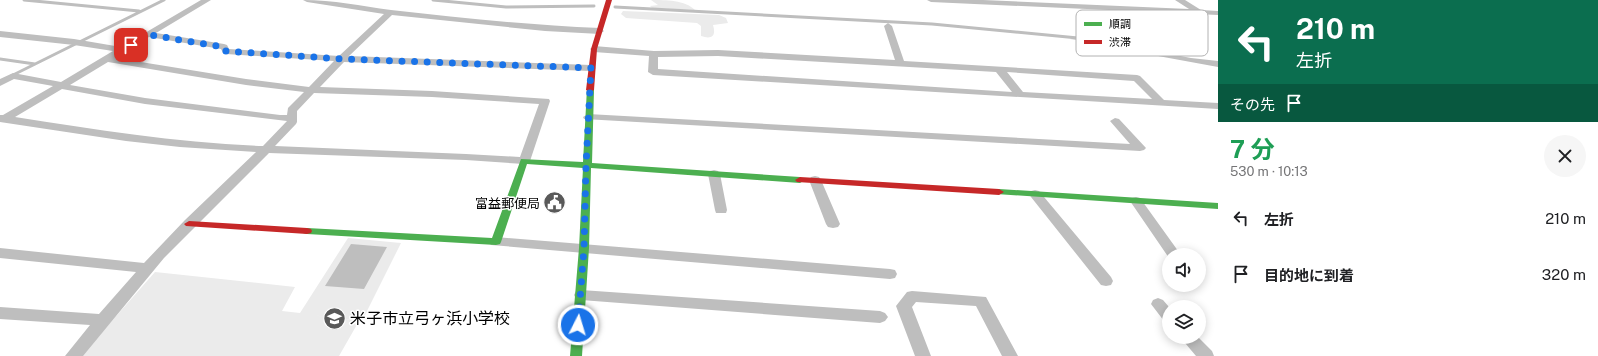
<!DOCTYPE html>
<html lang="ja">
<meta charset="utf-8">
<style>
:root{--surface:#fff;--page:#f6f6f6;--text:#202124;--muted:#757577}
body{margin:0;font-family:"Public Sans","Noto Sans JP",sans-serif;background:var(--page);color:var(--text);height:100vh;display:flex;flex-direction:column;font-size:15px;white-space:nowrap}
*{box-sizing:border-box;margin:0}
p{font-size:13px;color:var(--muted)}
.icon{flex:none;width:22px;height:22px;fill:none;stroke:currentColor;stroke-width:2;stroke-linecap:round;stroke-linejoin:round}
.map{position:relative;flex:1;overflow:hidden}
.side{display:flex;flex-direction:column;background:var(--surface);width:380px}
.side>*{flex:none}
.guide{background:#0b6e4f;color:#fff;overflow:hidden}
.controls{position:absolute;left:1162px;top:248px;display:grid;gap:8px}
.controls a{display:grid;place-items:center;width:44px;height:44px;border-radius:50%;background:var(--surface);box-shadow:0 2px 10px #0003;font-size:20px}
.pin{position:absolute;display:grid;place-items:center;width:34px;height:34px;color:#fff;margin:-17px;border-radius:8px;box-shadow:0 2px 6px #0006}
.me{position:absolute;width:44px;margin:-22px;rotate:5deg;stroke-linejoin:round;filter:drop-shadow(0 0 3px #0008)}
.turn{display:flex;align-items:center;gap:14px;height:84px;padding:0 12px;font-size:18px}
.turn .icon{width:52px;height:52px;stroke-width:2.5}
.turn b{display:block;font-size:28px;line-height:34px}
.then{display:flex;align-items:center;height:38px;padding:0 12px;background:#0003;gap:8px;font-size:15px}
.round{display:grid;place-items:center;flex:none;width:42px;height:42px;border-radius:21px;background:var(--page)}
.summary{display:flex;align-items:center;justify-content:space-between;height:68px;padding:0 12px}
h1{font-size:24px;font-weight:700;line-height:30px;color:#1e9e55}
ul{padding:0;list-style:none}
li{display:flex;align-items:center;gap:12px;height:56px;padding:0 12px}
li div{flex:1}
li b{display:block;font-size:15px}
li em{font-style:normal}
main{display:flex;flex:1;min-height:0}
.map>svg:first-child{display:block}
</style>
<main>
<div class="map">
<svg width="1218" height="356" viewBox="0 0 1218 356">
<rect width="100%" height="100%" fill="#fff"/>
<path fill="#ebebeb" d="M651,0c15,0 34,0 44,10l-43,-2 -2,-2 8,-1z
M623,11l96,4 7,3 2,5 -15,2c3,10 0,15 -12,11v-10l-4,-3 -71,-5 -5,-4z
M348,238l53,5 -39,78 -51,-6 48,6 -20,35h-258l74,-84 140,15 -13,24 18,2z"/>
<path fill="#bebebe" d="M1078,36l32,3 29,9 52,10 27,3v6l-60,-11 -49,-13 -39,-4z
M351,244l36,3 -23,42 -39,-3z"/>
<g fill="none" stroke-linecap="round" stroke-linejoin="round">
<path stroke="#bebebe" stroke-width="3" d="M24,0l115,11
M433,0l73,7 88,-1
M615,7l317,17 146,14
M0,59l35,5
M11,76l153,-76"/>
<path fill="#bebebe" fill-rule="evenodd" d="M201,0h10l-55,33 68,11 3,1 2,4 110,7 45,-42 -77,-12 -4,-2c30,0 58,6 88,10 69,8 139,15 209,18l4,3 -4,3 -55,-3 -153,-16 -43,41 242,9 5,3 -5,3 -247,-9 -24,25 112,4 117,8 1,2 -20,60 -2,2 -4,1 -58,-4 -197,-7 -105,105 -81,98h-18l25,-31 -90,-6v-12l99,7 37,-42 -136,-14v-10l144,15 41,-43 71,-68 -76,-5 -54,-6 -126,-19v-7h3l50,-29 -39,-7 -14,7v-7l13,-6 48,9 52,-31 -39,-6 -74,-8v-6l74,8 47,8zM149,37l72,12 2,4 3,1 108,7 -25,26 -63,-8 -130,-21zM108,62l138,23 58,7 -16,16 -1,7h-7l-135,-17 -75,-13zM62,89l83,15 142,17 -24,25c-84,-3 -165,-16 -248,-29zM314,93l118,4 107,7 -19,53 -54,-3 -191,-8 21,-22 1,-2v-11z
M927,0h56l206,9 -14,-9h10l16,10 17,1v4l-287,-13z
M888,23l4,3 12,35 233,14 3,1 24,24 54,3v6l-565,-34 -5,-3 1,-16 -55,-4 -4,-3 4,-3 60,5 64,-1 177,10 -11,-34zM718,56l278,16 16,20 -354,-23v-12zM1007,72l127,9 18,18 -129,-7z
M588,114l542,30 -20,-23 5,-3 4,1 27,29 -2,2 -4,1 -556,-32 -1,-2z
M714,170l4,1 2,3 7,36 -1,3h-10l-1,-3 -7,-36 2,-3z
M815,176l4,1 2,3 19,44 -2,3 -5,1 -5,-1 -2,-3 -17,-44 2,-3z
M1035,190l4,1 72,86 2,4 -2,4 -5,1 -5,-1 -70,-88 -2,-3 2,-3z
M1136,197l4,1 41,57h-12v3l-39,-57 2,-3z
M496,237l394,32 5,1 2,4 -2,4 -5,1 -399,-34 -2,-3 2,-3z
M581,290l299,21 5,2 3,4 -3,4 -5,2 -299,-23 -5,-1 -2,-4 2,-4z
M912,291l74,6 32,59h-16l-26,-50 -60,-4 -4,5 19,49h-16l-19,-50 11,-14z
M1158,298l5,2 6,7v16l-5,-2 -13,-17 2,-4z
M1180,337h18l14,14 2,5h-18z"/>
<path fill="#4caf50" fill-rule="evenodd" d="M587,88h6l1,2 -2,73 208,14 5,3 -5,3 -209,-15 -2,80 -7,108h-12l9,-108 4,-80 -56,-4 -26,78 -1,2 -4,1 -189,-11 -4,-1 -1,-2 1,-2 4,-1 185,10 29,-79 62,3z
M999,189l219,14v6l-222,-15 -2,-2z"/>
<path fill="#c62828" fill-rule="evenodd" d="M606,0h6l-15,49 -3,41 -4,2 -4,-2 5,-41z
M800,177l199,12 5,3 -5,3 -202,-13 -2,-2z
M189,221l118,7 4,1 1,2 -1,2 -4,1 -121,-8 -2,-2z"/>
</g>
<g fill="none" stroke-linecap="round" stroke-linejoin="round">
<path stroke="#1a73e8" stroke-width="7" stroke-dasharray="0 12.6" d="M131,45l19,-10 74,12 2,4 13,1 104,7 248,9 -5,98 -2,82 -6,77"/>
</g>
<defs>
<symbol id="civic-disc" viewBox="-11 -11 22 22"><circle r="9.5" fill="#595959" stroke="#fff"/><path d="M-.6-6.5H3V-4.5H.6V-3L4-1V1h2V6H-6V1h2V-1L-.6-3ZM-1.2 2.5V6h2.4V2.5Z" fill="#fff"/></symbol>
<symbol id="school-disc" viewBox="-11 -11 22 22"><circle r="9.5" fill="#595959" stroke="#fff"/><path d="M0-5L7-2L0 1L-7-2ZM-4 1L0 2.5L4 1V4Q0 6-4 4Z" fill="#fff"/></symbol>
</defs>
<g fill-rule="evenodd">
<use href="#civic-disc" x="542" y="190" width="25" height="25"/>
<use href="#school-disc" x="322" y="306" width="25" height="25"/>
</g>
<g text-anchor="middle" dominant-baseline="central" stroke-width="3" stroke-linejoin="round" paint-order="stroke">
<g font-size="13" fill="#000" stroke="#fff" text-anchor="end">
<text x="540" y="203">富益郵便局</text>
</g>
<g font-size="16" fill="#000" stroke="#fff" text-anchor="start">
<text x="350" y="318">米子市立弓ヶ浜小学校</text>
</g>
</g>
<rect x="1076" y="10" width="132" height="46" rx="6" fill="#fff" stroke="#b2b2b2" stroke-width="1"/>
<rect x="1084" y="22" width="18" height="4" fill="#4caf50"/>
<rect x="1084" y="40" width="18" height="4" fill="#c62828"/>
<g font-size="11" fill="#000">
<text x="1109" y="28">順調</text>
<text x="1109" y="46">渋滞</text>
</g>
</svg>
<div class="controls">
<a><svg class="icon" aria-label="sound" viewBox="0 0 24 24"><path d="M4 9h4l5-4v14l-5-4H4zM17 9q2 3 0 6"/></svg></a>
<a><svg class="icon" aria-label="layers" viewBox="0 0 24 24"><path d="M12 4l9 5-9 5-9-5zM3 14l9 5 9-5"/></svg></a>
</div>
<div class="pin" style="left:131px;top:45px;background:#d93025"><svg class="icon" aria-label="arrive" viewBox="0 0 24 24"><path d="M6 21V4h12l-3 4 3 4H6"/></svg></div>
<svg class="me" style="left:578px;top:325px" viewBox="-20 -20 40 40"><circle r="17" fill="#1a73e8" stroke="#fff" stroke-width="3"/><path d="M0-11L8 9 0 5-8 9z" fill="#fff"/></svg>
</div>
<section class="side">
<div class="guide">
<div class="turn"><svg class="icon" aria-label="left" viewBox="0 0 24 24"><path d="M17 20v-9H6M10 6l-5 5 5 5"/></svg><div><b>210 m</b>左折</div></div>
<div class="then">その先<svg class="icon" aria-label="arrive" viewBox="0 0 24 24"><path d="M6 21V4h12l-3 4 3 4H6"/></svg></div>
</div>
<div class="summary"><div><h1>7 分</h1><p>530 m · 10:13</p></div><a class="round"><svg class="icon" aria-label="close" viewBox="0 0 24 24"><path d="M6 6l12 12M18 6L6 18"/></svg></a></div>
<ul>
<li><svg class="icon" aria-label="left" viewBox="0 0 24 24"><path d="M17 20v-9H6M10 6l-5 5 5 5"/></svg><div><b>左折</b></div><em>210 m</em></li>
<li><svg class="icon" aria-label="arrive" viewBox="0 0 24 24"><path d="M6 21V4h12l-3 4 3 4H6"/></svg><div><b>目的地に到着</b></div><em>320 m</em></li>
</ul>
</section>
</main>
